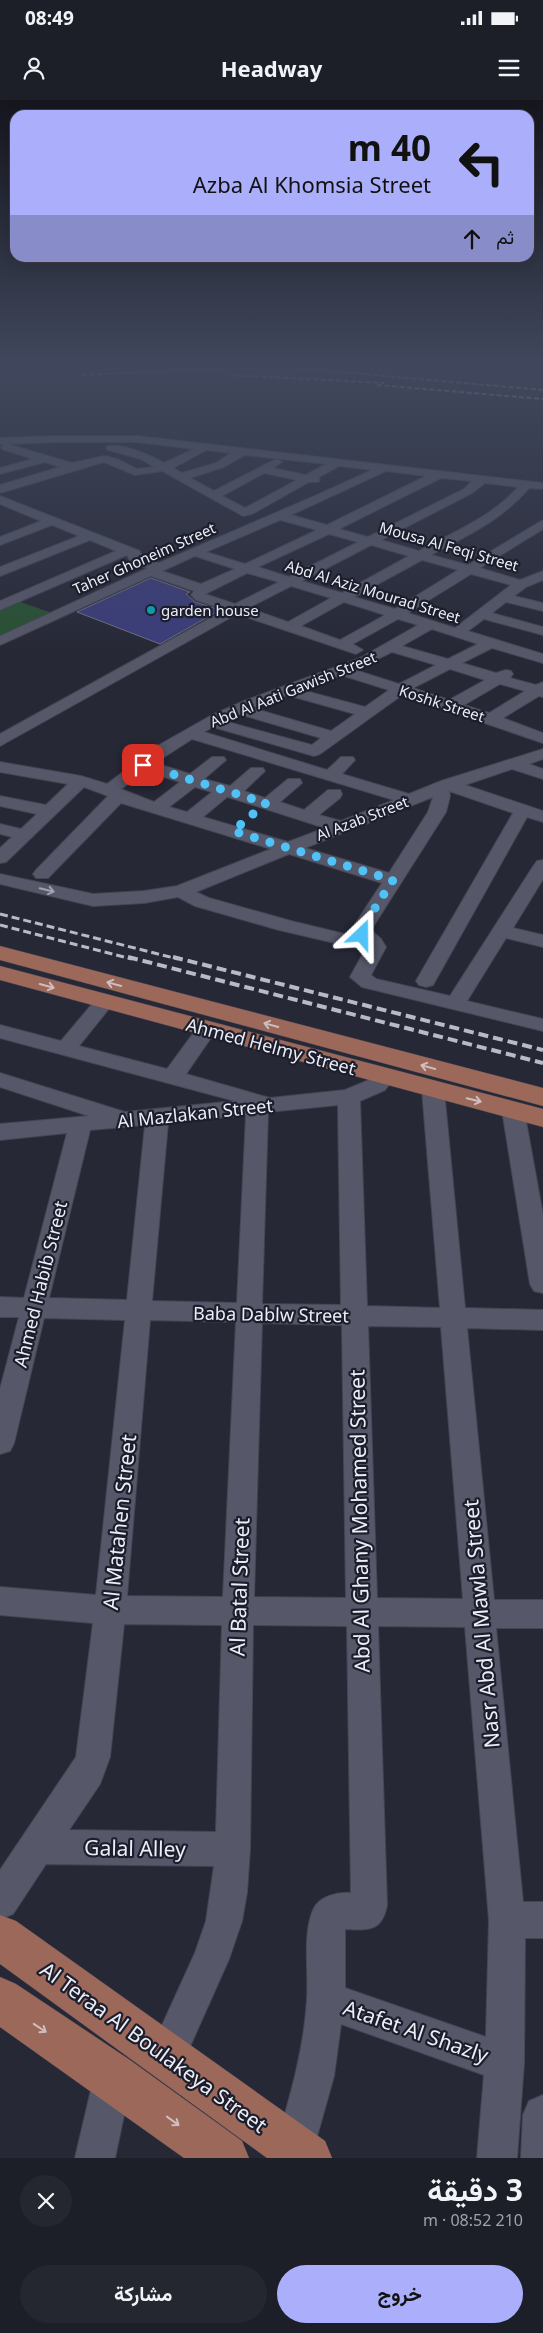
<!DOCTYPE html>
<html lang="ar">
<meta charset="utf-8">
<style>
:root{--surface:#1c1e28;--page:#252730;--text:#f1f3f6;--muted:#a0a2a8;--line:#3a3c45;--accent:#abaffb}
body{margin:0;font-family:"Noto Sans",Vazirmatn,sans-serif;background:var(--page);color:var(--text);direction:rtl;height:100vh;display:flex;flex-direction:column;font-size:19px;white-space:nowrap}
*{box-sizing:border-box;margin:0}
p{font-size:16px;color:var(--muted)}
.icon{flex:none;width:28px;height:28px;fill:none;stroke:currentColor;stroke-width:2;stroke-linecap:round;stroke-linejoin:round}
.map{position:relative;height:2058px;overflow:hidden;direction:ltr}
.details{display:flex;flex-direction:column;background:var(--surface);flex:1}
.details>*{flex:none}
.banner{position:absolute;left:10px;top:10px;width:524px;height:152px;border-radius:15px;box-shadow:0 5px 20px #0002,0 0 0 1px var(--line);direction:rtl;background:#abaffb;color:#111;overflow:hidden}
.pin{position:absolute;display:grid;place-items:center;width:42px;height:42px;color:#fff;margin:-21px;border-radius:10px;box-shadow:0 2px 8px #0006}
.me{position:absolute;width:55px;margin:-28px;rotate:23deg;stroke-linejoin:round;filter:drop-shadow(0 0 4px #0008)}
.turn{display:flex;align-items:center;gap:18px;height:105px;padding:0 20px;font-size:22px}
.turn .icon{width:65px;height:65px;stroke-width:2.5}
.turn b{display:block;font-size:35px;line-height:42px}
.then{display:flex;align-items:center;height:48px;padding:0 20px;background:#0003;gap:10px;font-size:19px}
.round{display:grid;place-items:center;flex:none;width:52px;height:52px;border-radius:26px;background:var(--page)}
.overview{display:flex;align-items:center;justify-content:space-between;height:85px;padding:0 20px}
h1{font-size:30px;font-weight:700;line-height:38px}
.action{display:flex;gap:10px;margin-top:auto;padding:10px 20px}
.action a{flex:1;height:58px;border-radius:30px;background:var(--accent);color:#111;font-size:20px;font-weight:700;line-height:58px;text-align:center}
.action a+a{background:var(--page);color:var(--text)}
.status{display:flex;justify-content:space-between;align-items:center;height:35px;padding:0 25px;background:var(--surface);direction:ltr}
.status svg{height:14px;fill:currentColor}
header{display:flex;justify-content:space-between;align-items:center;height:65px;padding:0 20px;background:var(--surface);font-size:22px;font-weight:700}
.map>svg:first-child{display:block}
</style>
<div class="status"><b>08:49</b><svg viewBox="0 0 49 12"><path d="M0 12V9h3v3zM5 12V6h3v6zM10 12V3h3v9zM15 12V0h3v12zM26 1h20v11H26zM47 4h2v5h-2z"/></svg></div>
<header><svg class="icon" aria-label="menu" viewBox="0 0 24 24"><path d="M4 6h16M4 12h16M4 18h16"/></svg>Headway<svg class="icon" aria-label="person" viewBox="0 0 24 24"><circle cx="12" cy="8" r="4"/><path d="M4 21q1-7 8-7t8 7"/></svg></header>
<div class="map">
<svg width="543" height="2058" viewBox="0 0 543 2058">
<rect width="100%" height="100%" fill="#262836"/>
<path fill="#285132" d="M15,500l40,14 -55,25v-32z"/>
<path fill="#3b3d7a" stroke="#6d7081" d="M151,478l39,14 -4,2 9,8 25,8 -60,34 -83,-32z"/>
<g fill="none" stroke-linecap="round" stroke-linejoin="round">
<defs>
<path id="minor" d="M56,336h81l406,47v6l-14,-1c-27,32 -61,47 -98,67l37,10 75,-45v9l-63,39 40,12 23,-9v9l-17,7 -12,9 29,7v8l-37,-9 -14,11 51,14v8l-59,-16 -16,12 75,23v9l-51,-15 -30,15 34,10 10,-3 5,1 2,3 -3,4 26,7 7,-3v15l-4,-1 -36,22 40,15v10l-141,-48 -82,59 -6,2 -101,-29 -9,5 123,38 14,-13h12l2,3 -13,14 67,20 32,-13 102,-32v10l-14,5 14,5v10l-31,-10 -47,16 78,26v11l-16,-5 -94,168 -7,2 -7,-2 -3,-4 97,-168 -64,-22 1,5 -4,16 -75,118 10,9 5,8 -15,28 5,4 74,17 84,-131 3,-4 6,-1v19l-30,49 30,7v12l-37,-9 -39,63 76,18v12l-181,-44 -12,-10 15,-27 -86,-20 -84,-24 -17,-9 -34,6 -51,3 -93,-22v-10l93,20 51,-3 33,-5 94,-37 -150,-46 -73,75h-12l-3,-4 3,-4 72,-74 -24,-9 -78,75 -6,1v-15l12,-11 -12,-3v-10l21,5 16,-15 -37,-8v-10l46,9 22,-21 -68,-12v-10l81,14 26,8 52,-39 53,-30 32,-14 116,-43 58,-33 -20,-6 -45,25 10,6 -7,4 -119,-40 -237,132v-12l225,-124 -29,-10 -5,-5 3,-4 -43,-15 -151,69v-9l148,-68 -17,-5 -4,-8 -127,55v-9l116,-50 -26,-11 -90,36v-9l79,-31 -27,-11 -52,20v-8l41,-16 -41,-17v-8l140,55 2,7 17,5 158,-68 55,-25 -33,-4 -21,12 2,2 -2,2h-9l-57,32 -9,2 -81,-45 -27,4 -31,-13 -104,31v-8l60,-18 -15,-5 -45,12v-6l33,-9 -31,-10 -1,-2 3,-3h-4v-6zM56,342h81l57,7 -30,14c-12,-7 -42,-20 -56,-17l-2,2 2,2 33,9 13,8 -17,2 -20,-10 -13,-3 -32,7 -65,-19zM206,350l25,3 -15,10 -34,10 -9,-5zM245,355l81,9 -20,11 -33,-7 9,-6 -6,-3 -62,32 -24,-13 34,-11zM386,371l40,5 -99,49 -36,-10zM264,373l33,7 -52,28 -23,-12zM441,378l31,3 -8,8 -96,48 -29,-8zM485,383l33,4c-26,30 -65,45 -99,64l-38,-11 91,-47zM280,420l37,10 -72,34 -39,-12zM329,434l29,8 -69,35 -31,-10zM371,445l38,11 -67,37 -40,-12zM195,456l40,13 -34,15 -39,-13zM422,460l36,10 -63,39 -41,-12zM247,473l32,9 -44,22 -30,-10zM471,474l40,11 -56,43 -47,-15zM291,486l40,12 -43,24 -40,-14zM344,502l41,13 -45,25 -39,-14zM432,529l46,15 -30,15 -46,-13zM392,552l44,13 -37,19 -44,-14zM450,569l35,11 -36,20 -36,-12zM341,575l48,15 -24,17 -63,-17zM500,584l25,7 -36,22 -25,-8zM287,595l68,19 -24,17 -79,-23zM239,614l82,24 -9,7 -88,-24zM192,639l202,61 -53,21 -22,-6 21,-17 2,-4 -2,-4h-12l-24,20 -24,-8 22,-19 -2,-4h-12l-23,19 -21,-7 21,-20 -2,-3h-12l-21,18 -26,-7 22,-19 -2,-3h-12l-22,17 -35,-11zM145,671l35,11 -26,20 -33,-13zM195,687l17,5 -25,20 -18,-5zM227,697h1l97,31 -37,14 -85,-25zM433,697l-5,15 -39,61 -84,-25zM289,754l93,29 -31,47 2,6 -62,-15 -82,-23 -13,-6z
M105,895l7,2 3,4 -36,45 88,23 33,-45 7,-1 7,1 3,5 -31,45 84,24 75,-8 24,-10 7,-8 8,-2 8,2 3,5 -10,13 -25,11 7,205 73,2 -18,-218 3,-5 8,-2 8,2 3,5 21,218 78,2v20l-76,-2 27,272h49v28h-47l27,274h20v36h-18l-1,125 -7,95h-40l7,-83 -143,-51 -7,52 -23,82h-32l-4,-9c14,-49 29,-98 32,-150 2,-27 -5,-67 7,-91 6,-12 24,-16 37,-15l-4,-267 -94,-1 -3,224 -3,43 -5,29 -13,38 -49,110 -13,6 -13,-6 -6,-13 47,-103 11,-32 8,-55 -168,-2 -33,50 -13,5v-49l76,-113 17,-134 -93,-8v-28l96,8 29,-275 -81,-2 -30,125 -4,8 -10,3v-65l19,-72h-19v-20l24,1 43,-165 -67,7v-16l89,-8 -89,-29v-14l125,39 110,-11 -235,-63v-13l61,16 37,-44zM338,1005l3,200 -79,-1 6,-192zM246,1015l-9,188 -85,-2 16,-178zM145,1025l-18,175 -78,-2 41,-168zM150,1220l86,2 -13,275 -96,-1zM262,1223l80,2 4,273 -92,-1zM368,1226l73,1 22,272 -86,-1zM124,1524l98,1 -6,207 -147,-2 31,-46 10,-27zM378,1526l87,1 24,293 -3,117 -141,-49v-59c23,1 37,3 42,-24z
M513,1003l8,2 3,5 19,105v78l-9,-2 -4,-7 -28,-174 3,-5z
M113,1958l14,5 5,14 -17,81h-40l19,-81 5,-14z
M543,1995v63h-22l2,-43 6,-14z"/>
<path id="major" d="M0,846l543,142v18l-543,-146z
M0,866l543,143v18l-543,-147z
M0,1815l16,6 309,220 7,17h-65l-267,-194z
M0,1877l16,7 114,76 112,81 7,17h-65l-184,-131z"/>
</defs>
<use href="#minor" stroke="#444552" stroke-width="2"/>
<use href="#major" stroke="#444552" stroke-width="1"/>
<use href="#minor" fill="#565869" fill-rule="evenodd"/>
<use href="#major" fill="#9b685a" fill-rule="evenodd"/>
<path stroke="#b8bac5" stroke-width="2" stroke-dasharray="5 2.5" stroke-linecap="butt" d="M82,275l151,-7h62l248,22
M231,275l153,8
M377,285l166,14"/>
<path stroke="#b8bac5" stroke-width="3" stroke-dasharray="8 4" stroke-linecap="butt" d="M0,814l178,45
M0,825l132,34"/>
<path stroke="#b8bac5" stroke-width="4" stroke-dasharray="10 5" stroke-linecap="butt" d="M128,857l415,106
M173,857l370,93"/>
</g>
<defs><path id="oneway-shaft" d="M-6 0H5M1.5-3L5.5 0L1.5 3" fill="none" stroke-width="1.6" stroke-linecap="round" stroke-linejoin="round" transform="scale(1.25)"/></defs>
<use stroke="#a0a2b0" href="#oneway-shaft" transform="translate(47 790) rotate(13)"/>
<g stroke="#cfbec0">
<use href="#oneway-shaft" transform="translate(114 884) rotate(-165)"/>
<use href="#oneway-shaft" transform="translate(47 886) rotate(15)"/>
<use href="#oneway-shaft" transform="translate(271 925) rotate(-165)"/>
<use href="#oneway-shaft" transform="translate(428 967) rotate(-165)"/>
<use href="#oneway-shaft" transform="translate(474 1000) rotate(14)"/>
<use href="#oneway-shaft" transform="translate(40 1928) rotate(34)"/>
<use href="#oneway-shaft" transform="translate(173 2021) rotate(36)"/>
</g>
<linearGradient id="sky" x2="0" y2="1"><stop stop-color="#15161e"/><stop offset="0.48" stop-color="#41485d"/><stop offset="1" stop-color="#41485d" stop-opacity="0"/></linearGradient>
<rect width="543" height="556" fill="url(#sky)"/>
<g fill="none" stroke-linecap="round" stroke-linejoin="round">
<path stroke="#4fc3f7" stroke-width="9" stroke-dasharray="0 16.2" d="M143,665l123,38 -33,28 160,49 -32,50 1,5"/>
</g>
<circle fill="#0f9aa8" stroke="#1c1e2c" stroke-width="2" cx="151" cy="510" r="5"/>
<g text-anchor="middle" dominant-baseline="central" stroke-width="4.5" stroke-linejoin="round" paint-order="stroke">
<g font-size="15" fill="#ebedf7" stroke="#1c1e2c">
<text transform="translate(449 446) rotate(16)">Mousa Al Feqi Street</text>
<text transform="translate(144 458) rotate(-24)">Taher Ghoneim Street</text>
<text transform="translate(373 491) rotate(17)">Abd Al Aziz Mourad Street</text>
<text transform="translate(293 589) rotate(-22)">Abd Al Aati Gawish Street</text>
<text transform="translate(442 603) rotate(18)">Koshk Street</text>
<text transform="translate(362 718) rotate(-21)">Al Azab Street</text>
</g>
<g font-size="15" fill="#ebedf7" stroke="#1c1e2c" text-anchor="start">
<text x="161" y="510">garden house</text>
</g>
<g font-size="18" fill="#ebedf7" stroke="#1c1e2c">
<text transform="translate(271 946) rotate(15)">Ahmed Helmy Street</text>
<text transform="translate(195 1013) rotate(-6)">Al Mazlakan Street</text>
<text transform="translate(40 1184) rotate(-76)">Ahmed Habib Street</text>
<text transform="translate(271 1214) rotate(1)">Baba Dablw Street</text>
</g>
<g font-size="21" fill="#ebedf7" stroke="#1c1e2c">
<text transform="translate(359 1421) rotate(-91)">Abd Al Ghany Mohamed Street</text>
<text transform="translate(119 1422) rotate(-84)">Al Matahen Street</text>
<text transform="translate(239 1487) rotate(-88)">Al Batal Street</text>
<text transform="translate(481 1524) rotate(-95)">Nasr Abd Al Mawla Street</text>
<text transform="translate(135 1748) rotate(1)">Galal Alley</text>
<text transform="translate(416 1931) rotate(19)">Atafet Al Shazly</text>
<text transform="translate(154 1947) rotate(36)">Al Teraa Al Boulakeya Street</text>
</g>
</g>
</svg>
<div class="pin" style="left:143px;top:665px;background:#d93025"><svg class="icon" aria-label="arrive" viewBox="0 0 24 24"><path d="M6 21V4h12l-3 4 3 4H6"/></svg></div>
<svg class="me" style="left:362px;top:835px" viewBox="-20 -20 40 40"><path d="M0-17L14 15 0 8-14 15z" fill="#4fc3f7" stroke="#fff" stroke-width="4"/></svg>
<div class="banner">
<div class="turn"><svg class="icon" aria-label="left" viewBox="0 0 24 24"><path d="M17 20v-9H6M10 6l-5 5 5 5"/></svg><div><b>40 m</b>Azba Al Khomsia Street</div></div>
<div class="then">ثم<svg class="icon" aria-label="ahead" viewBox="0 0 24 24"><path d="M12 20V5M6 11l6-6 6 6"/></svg></div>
</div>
</div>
<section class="details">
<div class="overview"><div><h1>3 دقيقة</h1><p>210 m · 08:52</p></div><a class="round"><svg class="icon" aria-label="close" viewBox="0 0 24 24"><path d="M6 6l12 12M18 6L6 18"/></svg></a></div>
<div class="action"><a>خروج</a><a>مشاركة</a></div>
</section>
